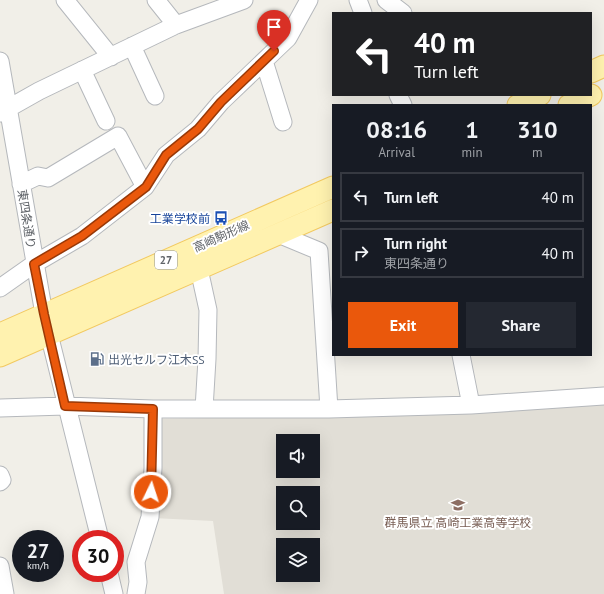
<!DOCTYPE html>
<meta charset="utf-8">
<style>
:root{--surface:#171b24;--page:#242831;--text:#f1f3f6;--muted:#9ea1a6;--line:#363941;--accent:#ea580c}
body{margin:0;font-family:"PT Sans","Noto Sans JP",sans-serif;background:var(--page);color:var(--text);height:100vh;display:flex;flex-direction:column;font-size:15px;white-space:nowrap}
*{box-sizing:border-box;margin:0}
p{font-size:13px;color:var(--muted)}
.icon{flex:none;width:22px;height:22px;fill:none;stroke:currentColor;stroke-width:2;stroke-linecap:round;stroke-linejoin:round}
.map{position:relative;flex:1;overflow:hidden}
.sheet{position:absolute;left:332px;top:104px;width:260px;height:252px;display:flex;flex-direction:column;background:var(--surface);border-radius:0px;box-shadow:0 4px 16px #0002}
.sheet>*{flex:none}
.hud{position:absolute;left:332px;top:12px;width:260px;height:84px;border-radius:0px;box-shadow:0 4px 16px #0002;background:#202124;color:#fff;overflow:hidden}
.tools{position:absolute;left:276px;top:434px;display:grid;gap:8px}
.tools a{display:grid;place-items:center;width:44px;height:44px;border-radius:0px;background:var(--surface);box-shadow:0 4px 16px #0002;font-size:20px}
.speed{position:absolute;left:12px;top:530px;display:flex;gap:8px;font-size:20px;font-weight:700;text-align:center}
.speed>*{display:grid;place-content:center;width:52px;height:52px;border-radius:50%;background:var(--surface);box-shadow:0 4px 16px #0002;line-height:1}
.speed small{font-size:10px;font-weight:400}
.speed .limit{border:6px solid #d22;background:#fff;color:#111}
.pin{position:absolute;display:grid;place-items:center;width:34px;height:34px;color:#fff;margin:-41px -17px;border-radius:50% 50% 50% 0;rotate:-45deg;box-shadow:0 0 4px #0007}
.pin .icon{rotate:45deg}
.me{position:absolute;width:44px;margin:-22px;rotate:4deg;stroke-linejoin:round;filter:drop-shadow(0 0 3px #0008)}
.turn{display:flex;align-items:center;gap:14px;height:84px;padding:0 16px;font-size:18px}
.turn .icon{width:52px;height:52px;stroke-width:2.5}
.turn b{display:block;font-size:28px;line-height:34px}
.eta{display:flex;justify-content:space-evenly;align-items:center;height:68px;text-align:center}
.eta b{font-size:24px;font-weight:700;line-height:28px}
.action{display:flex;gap:8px;margin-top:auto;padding:8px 16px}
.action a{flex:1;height:46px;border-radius:0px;background:var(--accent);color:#fff;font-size:16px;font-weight:700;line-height:46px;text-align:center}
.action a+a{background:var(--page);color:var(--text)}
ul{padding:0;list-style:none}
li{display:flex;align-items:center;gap:12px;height:50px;margin:0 8px 6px;padding:0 8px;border:2px solid var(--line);border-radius:0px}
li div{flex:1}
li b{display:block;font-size:15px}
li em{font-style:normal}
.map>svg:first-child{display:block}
</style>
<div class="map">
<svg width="604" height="594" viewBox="0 0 604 594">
<rect width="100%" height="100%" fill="#f1efe8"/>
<path fill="#e1ded6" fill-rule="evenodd" d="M604,400v194h-380l-11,-73 -60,-3 4,-99 298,-6zM283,441h30v30h-30zM283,493h30v30h-30zM283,545h30v30h-30z"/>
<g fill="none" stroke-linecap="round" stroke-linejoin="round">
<defs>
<path id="minor" d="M65,0l46,57
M156,0l20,25
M358,0l5,13
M386,0l17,13
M132,46l23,50
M0,61l44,253 56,225
M264,61l19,61
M82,70l24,51
M398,95l5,10
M0,113l39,-22 137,-66 68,-25
M21,184l17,-8 10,2 70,-42 27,51
M278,234l41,17 10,158
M199,269l9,41 -1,49 -3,50
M0,288l34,-24 48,-28 63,-49 21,-32 32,-26 23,-27 67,-64 21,-38
M461,355l10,50
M0,408l65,-2 88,3h176l142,-4 133,-9
M0,475l2,5 -2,2
M0,566l5,28
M109,573l5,21
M136,594l2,-12 -2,-20 14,-45 3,-49v-59"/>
<path id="major" d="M591,72l13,-6
M518,105l22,-10
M569,105l22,-10
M0,334l333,-147
M0,356l333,-146"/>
</defs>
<use href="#minor" stroke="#b5b8bc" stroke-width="19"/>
<use href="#major" stroke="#f2c960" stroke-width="23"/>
<use href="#minor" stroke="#fff" stroke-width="17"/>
<use href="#major" stroke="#fff2af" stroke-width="21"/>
</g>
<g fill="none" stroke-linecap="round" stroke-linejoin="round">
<defs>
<path id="route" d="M151,492l2,-83 -88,-3 -21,-92 -10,-50 48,-28 64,-49 20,-32 32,-26 23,-27 53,-51"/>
</defs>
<use href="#route" stroke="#983908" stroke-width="10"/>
<use href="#route" stroke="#ea580c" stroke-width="7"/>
</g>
<defs>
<symbol id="bus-bare" viewBox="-9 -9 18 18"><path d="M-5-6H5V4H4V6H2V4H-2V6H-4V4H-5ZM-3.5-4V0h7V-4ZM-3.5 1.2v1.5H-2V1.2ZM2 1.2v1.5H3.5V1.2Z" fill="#1a4fb4" stroke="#fff" stroke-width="2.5" paint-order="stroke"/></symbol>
<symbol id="fuel-bare" viewBox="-9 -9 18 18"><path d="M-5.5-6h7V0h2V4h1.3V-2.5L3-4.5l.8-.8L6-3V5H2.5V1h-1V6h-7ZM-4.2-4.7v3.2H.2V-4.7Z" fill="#5c6f8a" stroke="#fff" stroke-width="2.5" paint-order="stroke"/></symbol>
<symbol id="school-bare" viewBox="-9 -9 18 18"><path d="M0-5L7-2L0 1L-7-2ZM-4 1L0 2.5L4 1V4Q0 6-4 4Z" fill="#8d6e63" stroke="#fff" stroke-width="2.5" paint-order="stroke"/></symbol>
</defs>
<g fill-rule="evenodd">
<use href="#bus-bare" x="211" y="208" width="20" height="20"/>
<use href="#fuel-bare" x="87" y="349" width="20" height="20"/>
<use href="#school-bare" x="448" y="495" width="20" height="20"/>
</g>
<g text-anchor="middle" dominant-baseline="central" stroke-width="4" stroke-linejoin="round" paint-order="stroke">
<rect fill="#fff" stroke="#8f9295" stroke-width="1" x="155" y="251" width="22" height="18" rx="3"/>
<g font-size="11" font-weight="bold" fill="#5f6368">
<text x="166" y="260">27</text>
</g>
<g font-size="12" fill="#164399" stroke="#fff" text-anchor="end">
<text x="210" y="218">工業学校前</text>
</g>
<g font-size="12" fill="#5f6368" stroke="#fff">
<text transform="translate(27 219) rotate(81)">東四条通り</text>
<text transform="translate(221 236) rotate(-24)">高崎駒形線</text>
</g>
<g font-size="12" fill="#4e5e75" stroke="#fff" text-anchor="start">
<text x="108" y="359">出光セルフ江木SS</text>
</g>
<g font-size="12" fill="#785e54" stroke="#fff">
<text x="458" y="522">群馬県立 高崎工業高等学校</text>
</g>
</g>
</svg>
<div class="tools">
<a><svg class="icon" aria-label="sound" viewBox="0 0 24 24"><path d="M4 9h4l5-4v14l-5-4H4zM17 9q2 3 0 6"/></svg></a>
<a><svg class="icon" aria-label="search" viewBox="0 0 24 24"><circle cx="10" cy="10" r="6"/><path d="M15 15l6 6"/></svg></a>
<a><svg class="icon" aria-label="layers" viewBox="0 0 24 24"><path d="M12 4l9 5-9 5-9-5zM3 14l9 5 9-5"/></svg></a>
</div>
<div class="speed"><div>27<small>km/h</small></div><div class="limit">30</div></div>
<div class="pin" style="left:274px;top:51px;background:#d93025"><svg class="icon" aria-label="arrive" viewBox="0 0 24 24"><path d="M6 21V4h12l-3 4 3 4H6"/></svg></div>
<svg class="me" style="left:151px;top:492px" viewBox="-20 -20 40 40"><circle r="17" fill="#ea580c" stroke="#fff" stroke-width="3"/><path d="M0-11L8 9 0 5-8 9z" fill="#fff"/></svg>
<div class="hud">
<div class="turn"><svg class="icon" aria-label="left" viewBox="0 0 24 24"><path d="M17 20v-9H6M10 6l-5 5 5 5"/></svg><div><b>40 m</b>Turn left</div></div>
</div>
<section class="sheet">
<div class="eta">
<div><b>08:16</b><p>Arrival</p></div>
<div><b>1</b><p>min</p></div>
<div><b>310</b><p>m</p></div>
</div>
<ul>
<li><svg class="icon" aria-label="left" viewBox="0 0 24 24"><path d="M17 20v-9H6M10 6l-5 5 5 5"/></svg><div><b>Turn left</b></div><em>40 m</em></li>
<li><svg class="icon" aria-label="right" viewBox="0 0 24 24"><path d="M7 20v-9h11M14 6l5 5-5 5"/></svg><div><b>Turn right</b><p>東四条通り</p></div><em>40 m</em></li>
</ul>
<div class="action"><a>Exit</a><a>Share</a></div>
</section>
</div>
